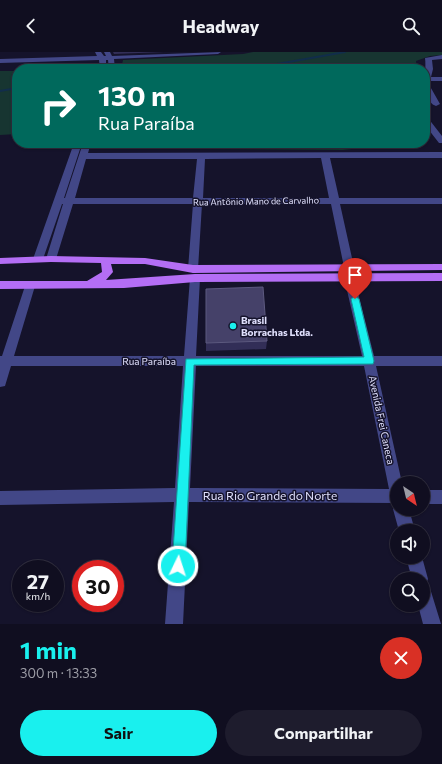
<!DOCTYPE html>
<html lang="pt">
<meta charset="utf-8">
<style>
:root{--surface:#100e20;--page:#1e1c2d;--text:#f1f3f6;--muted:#9c9ca5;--line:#302e3e;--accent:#19f0ee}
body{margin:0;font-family:Commissioner,sans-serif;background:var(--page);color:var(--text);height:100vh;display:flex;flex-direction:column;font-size:15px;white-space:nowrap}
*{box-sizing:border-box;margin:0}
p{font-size:13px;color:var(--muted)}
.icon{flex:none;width:22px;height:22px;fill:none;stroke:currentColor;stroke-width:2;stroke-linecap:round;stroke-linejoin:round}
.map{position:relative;height:572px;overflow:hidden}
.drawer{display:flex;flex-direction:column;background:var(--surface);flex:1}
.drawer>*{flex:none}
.hud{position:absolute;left:12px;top:12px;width:418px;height:84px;border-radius:16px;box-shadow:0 1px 3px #0004,0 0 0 1px var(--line);background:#00695c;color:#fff;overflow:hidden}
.needle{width:26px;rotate:145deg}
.tools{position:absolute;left:390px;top:424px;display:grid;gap:8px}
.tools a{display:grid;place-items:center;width:40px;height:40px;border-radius:50%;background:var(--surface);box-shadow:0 1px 3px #0004,0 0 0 1px var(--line);font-size:20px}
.speed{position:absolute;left:12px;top:508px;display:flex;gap:8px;font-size:20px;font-weight:700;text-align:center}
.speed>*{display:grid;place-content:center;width:52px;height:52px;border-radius:50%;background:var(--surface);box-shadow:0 1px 3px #0004,0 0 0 1px var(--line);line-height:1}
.speed small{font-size:10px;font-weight:400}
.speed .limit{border:6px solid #d22;background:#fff;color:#111}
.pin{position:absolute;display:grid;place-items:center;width:34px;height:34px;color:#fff;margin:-41px -17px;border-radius:50% 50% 50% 0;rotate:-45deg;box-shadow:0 0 4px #0007}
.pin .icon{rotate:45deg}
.me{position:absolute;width:44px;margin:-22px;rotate:4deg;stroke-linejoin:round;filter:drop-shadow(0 0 3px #0008)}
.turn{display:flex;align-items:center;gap:14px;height:84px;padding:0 20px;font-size:18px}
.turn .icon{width:52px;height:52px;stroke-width:2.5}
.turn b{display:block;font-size:28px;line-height:34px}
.round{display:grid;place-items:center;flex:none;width:42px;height:42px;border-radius:21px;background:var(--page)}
.overview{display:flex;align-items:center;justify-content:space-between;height:68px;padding:0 20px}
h1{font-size:24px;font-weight:700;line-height:30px;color:var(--accent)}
.primary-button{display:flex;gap:8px;margin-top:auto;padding:8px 20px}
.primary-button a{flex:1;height:46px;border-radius:24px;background:var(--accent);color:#111;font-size:16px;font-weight:700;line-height:46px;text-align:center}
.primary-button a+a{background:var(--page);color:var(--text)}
header{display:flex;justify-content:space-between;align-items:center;height:52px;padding:0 20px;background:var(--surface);font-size:18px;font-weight:700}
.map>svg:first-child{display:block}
</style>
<header><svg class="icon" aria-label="back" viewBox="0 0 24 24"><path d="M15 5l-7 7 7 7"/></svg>Headway<svg class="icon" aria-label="search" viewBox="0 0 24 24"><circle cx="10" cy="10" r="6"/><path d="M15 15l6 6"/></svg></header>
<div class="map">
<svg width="442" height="572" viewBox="0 0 442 572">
<rect width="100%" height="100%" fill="#15132b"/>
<path fill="#173531" d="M253,0h189v3l-12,1 -14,5 1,8h-296l2,-9 120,-6z
M0,19h17v63l-17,1z
M179,91h226l-62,7 -136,-1z"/>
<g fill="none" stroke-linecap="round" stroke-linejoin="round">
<path stroke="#112d4b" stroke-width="2" d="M236,17l30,-3 79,-14
M0,39l17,-3"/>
<path fill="#424787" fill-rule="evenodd" d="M95,0h6l3,4h2l-2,-4h6l2,4 109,-4 -3,2 -104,5 1,10h-6l-1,-9h-2v9h-6l-1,-9 -99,3v-4l97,-3z
M442,3v4l-10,1 1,9 -2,8h11v4h-15l13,23 -4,2c-16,-6 -9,-35 -11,-48z
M425,66h3l14,18v7h-3l-14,-18z
M74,91h8l-18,55h1l18,-55h8l-3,10 354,-1v6h-112l9,40h103v6h-102l14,63 -5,3 -5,-3 -13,-63h-129l-4,65 -5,4 -5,-4 5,-65h-120l-17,55 -5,3 -5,-3 17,-55h-1l-19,55 -5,3 -4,-1 -1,-2zM321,106l8,40h-126l2,-39zM86,107h111l-4,39h-118z
M349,221l5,4 20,79h68v10h-66l26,117h-5v20l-208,-1 -6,122h-18l9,-122 -174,3v-14l175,-3 8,-122h-172l-6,20 -5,1v-31h2l24,-73h8l1,3 -21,70h170l6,-78 5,-4 5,4 -4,78h166l-18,-79zM196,314h168l25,123 -199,-1z
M423,438h19v14h-19z
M397,451v6h12l6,22h-16l-6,-22z
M406,505h16l6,22 -2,5 3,1 12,39h-18l-5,-19h5v-26h-11z"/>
<path fill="#b46ef5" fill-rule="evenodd" d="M51,204l94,2 48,7 249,-1v6l-249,3 -48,-9h-34l2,8 -7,8 89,-6 247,-1v8l-247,1 -71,6 -124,1v-8h87l15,-9 -1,-9 -50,-1 -51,2v-6z"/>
</g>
<path fill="#322e57" d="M113,0h51l-50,2z
M267,289l-1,8 -60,2v-8z"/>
<path fill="#454169" stroke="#5d5a80" d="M263,235l4,54 -61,2v-54z"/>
<path fill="#19f0ee" stroke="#109c9b" d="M355,244l4,3 15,62 -1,3 -179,1 -9,201 -2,5 -5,2 -4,-2 -2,-5 14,-207 178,-2 -13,-58z"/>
<circle fill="#19f0ee" stroke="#15132b" stroke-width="1.5" cx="233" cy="274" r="4"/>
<g text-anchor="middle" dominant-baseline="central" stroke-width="3" stroke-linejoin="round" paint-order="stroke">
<g font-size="9" fill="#e0e0fd" stroke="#15132b">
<text transform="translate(256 149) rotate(-1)">Rua Antônio Mano de Carvalho</text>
</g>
<g font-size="10" font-weight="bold" fill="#e0e0fd" stroke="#15132b" text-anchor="start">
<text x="241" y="268">Brasil<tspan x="241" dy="12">Borrachas Ltda.</tspan></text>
</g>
<g font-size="10" fill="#e0e0fd" stroke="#15132b">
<text x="149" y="309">Rua Paraíba</text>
<text transform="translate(382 368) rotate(78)">Avenida Frei Caneca</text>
</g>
<g font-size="12" fill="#e0e0fd" stroke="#15132b">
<text x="270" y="443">Rua Rio Grande do Norte</text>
</g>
</g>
</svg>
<div class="tools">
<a><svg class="needle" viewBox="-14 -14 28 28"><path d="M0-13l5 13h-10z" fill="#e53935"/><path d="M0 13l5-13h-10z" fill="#9c9ca5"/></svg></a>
<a><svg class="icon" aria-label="sound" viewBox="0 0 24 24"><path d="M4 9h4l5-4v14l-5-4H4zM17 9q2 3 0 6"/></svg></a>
<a><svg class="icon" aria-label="search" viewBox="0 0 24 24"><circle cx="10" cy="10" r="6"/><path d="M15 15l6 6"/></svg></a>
</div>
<div class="speed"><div>27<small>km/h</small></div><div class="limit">30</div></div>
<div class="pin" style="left:355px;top:247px;background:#d93025"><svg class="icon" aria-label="arrive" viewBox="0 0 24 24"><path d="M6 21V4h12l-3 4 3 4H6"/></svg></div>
<svg class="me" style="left:178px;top:514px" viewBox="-20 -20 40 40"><circle r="17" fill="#19f0ee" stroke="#fff" stroke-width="3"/><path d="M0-11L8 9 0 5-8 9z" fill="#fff"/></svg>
<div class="hud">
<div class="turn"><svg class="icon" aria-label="right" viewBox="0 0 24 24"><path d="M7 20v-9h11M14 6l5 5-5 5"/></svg><div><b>130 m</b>Rua Paraíba</div></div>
</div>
</div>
<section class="drawer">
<div class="overview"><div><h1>1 min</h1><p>300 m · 13:33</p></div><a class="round" style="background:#d93025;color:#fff"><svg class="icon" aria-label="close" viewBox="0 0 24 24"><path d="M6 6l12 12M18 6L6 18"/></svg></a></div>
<div class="primary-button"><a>Sair</a><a>Compartilhar</a></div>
</section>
